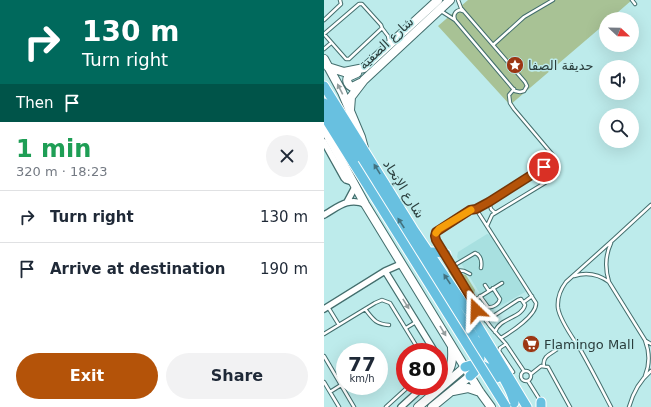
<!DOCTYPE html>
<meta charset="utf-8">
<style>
:root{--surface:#fff;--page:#f2f2f3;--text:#1f2937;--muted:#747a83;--line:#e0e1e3;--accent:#b45309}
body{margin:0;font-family:"DejaVu Sans",Vazirmatn,sans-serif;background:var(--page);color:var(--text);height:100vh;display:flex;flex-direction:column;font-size:15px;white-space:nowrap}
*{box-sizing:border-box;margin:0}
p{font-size:13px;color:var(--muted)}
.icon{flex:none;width:22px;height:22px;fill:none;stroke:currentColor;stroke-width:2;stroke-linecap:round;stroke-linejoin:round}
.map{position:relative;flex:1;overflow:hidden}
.side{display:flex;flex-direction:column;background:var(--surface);width:324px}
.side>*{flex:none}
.hud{background:#00695c;color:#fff;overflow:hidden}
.needle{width:26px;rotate:112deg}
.tools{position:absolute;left:275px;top:12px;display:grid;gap:8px}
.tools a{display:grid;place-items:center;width:40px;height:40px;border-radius:50%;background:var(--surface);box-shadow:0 4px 16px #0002;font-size:20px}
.speed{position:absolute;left:12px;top:343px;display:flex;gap:8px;font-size:20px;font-weight:700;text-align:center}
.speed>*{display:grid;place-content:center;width:52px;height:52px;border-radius:50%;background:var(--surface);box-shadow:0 4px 16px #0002;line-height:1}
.speed small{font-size:10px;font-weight:400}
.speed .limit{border:6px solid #d22;background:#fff;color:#111}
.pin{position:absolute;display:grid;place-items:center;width:34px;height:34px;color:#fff;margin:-17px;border:2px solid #fff;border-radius:50%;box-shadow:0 1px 4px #0007}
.me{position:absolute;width:44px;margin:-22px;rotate:338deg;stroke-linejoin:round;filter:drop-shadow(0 0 3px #0008)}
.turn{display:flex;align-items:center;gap:14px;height:84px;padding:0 16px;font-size:18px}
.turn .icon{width:52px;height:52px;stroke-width:2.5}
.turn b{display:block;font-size:28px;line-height:34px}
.then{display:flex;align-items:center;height:38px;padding:0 16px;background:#0003;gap:8px;font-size:15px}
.round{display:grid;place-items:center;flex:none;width:42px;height:42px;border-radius:21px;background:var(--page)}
.overview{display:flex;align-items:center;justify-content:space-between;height:68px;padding:0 16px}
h1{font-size:24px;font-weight:700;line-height:30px;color:#1e9e55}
.action{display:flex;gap:8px;margin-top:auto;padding:8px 16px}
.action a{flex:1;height:46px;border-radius:24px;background:var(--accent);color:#fff;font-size:16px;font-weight:700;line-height:46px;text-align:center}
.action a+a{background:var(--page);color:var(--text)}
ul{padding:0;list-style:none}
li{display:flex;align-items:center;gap:12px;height:52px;padding:0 16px;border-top:1px solid var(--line)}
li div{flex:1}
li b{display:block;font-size:15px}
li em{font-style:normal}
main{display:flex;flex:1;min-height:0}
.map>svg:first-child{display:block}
</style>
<main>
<section class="side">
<div class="hud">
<div class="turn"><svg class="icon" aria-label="right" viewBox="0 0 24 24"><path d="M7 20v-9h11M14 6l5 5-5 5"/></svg><div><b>130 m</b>Turn right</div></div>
<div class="then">Then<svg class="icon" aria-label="arrive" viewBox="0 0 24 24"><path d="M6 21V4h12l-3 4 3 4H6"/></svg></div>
</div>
<div class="overview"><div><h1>1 min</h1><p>320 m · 18:23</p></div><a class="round"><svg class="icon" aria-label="close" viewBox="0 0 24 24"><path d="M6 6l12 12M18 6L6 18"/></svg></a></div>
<ul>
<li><svg class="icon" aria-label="right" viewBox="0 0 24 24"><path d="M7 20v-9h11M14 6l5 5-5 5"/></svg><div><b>Turn right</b></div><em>130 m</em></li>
<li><svg class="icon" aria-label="arrive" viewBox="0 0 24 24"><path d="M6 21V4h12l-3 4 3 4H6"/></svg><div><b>Arrive at destination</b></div><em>190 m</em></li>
</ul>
<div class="action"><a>Exit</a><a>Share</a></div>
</section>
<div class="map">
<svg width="327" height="407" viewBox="0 0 327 407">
<rect width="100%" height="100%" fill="#bdebeb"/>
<path fill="#a8e0e0" d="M163,234l4,1 36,56 -36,20 -34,-54 1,-5z"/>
<path fill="#a8c295" d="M144,0h164l-22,19h-4v4l-96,82 -72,-79z
M121,270l21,5 9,15 -5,19z"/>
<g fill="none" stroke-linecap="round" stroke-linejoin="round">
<defs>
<path id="service" d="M308,0l3,4
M35,4h3l19,21 1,3 -33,31h-3l-22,-25z
M117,11l14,9 60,71 5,1 4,-1 3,-5 -2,-4 -64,-74 -3,-8
M0,20l17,-16 -1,-4
M131,20c-2,-5 0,-9 5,-10l3,1
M58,28l6,8 1,5
M169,45l31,-28 29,-17
M0,49l7,-6
M190,89l-5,6 1,8 4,6 38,45 6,10v3l-4,4
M165,202l2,7 4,4
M152,209l60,94c1,12 -25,29 -35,35
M290,239l37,-34
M287,243c-6,13 -6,26 -2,39l36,58c5,13 5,24 0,36
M119,250c-4,-6 -10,-13 -5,-20l32,-20 6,-1 13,-7 56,-35 4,-1 3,2 3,6 -2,4 -61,37 -5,11
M123,256l29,49
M129,266l22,-13c6,2 7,9 6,15
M132,270l8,1 6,3
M250,276c13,-4 24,-2 35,6
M161,285l4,6
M156,296l8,11c5,1 11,-3 12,-8l-7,-11
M149,301l29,-18
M200,302l8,-6
M4,307l11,18
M41,309c8,10 10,15 24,16
M154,309l12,17 16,18 18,27
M162,321l32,-21 3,-1 4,6c-3,13 -26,13 -30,27
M82,328l10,-6
M0,334l51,-31 7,-3 8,3 30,49
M322,341l5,3
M182,344l-6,4 -1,3 14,21
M0,356l30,51
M220,366c-2,-9 6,-12 12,-16
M197 376a5 5 0 1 1 10 0a5 5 0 1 1-10 0Z
M207,374l10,-8 7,1 22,40
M204,381l12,19
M0,382l15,25
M6,392l11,-7
M62,407l23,-21
M287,407c-10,-19 -20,-39 -31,-58 -7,-11 -20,-28 -22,-41 -1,-10 2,-18 8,-26l48,-43
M305,407c4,-14 11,-27 22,-36"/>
<path id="minor" d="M0,142l20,36 2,2 6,2
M23,202l8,-15
M0,215c14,-8 24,-18 41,-11
M61,271l50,81
M0,309l61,-38 16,-7
M115,359l2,8 -2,5
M77,407l23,-21"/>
<path id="secondary" d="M0,59l18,33 19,45 3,11
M4,67l16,5 20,-4 74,-68
M33,73l-9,4c-2,4 0,8 4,10l8,-4
M26,110l1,-13 13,-17 86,-80
M0,129l41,75 115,188 11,15
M115,382c12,-11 14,-18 13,-34
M129,391l15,-3 12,4
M94,407l47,-40
M108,407l38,-31"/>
<path id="trunk" d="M0,86l89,143 60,89 54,89
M0,103l150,234c6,15 11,28 -4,39
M0,116l30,48
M105,252h8l9,2
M149,318l3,-12
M155,342c10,12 33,46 35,61
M141,367c14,-6 23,-1 32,11
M217,407v-5"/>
</defs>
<use href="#service" stroke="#436e6d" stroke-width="4.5"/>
<use href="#minor" stroke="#436e6d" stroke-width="8"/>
<use href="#secondary" stroke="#436e6d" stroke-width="10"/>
<use href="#trunk" stroke="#fff" stroke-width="11"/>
<use href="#service" stroke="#fff" stroke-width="2.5"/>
<use href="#minor" stroke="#fff" stroke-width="5.5"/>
<use href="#secondary" stroke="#fff" stroke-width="8"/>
<use href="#trunk" stroke="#68c0e0" stroke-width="9"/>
<defs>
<path id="trunk-bridge" d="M30,164l152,243"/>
</defs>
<use href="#trunk-bridge" stroke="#fff" stroke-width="11" stroke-linecap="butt"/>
<use href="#trunk-bridge" stroke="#68c0e0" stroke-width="9"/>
</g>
<defs><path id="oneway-solid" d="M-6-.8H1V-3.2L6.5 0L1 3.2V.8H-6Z"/></defs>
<g fill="#949e9e">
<use href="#oneway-solid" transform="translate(16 89) rotate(-117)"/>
<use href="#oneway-solid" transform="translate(82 304) rotate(58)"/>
<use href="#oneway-solid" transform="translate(119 331) rotate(59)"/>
</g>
<g fill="#43717e">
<use href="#oneway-solid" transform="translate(53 169) rotate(-122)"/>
<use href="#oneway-solid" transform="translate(77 223) rotate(-123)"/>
<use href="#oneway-solid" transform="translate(123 279) rotate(-124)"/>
</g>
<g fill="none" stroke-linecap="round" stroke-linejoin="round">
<defs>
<path id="route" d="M152,310v-4l-40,-66 -1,-4 1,-4 34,-22 6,-1 13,-7 55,-35"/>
</defs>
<use href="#route" stroke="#753606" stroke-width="10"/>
<use href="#route" stroke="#b45309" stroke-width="7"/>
<path stroke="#f59e0b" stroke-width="7" d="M112,233l3,-4 32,-19"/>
</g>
<defs>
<symbol id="sight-disc" viewBox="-11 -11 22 22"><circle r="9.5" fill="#9c3613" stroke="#bdebeb"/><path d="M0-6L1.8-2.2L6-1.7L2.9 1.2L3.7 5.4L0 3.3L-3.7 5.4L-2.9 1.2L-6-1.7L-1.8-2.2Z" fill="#fff"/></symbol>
<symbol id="supermarket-disc" viewBox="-11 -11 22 22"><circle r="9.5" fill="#9c3613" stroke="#bdebeb"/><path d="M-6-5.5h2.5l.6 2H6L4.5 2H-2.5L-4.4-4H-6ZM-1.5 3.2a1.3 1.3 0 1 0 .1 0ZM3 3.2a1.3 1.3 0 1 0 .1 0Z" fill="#fff"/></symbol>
</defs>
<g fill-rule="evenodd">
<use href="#sight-disc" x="181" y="55" width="20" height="20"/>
<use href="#supermarket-disc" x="197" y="334" width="20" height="20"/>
</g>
<g text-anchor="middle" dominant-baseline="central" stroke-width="3" stroke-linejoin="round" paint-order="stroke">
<g font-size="13" fill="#2a3d3c" stroke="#bdebeb">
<text transform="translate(62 43) rotate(-43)">شارع الصفية</text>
<text transform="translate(80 189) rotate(58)">شارع الإتحاد</text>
</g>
<g font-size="13" fill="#2a3d3c" stroke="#bdebeb" text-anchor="start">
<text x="204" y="65">حديقة الصفا</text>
<text x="220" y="344">Flamingo Mall</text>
</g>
</g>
</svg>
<div class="tools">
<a><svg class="needle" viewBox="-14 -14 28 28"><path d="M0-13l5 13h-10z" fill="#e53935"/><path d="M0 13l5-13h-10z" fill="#747a83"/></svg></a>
<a><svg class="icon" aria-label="sound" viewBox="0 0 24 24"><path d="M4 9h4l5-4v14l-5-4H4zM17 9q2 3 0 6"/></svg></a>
<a><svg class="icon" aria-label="search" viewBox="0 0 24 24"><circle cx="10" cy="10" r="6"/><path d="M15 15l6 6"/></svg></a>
</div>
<div class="speed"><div>77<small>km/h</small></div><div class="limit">80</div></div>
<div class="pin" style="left:220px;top:167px;background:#d93025"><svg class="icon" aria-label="arrive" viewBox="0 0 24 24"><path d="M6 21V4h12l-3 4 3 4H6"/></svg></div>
<svg class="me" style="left:152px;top:310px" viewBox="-20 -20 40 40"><path d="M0-17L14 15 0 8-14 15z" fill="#b45309" stroke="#fff" stroke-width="4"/></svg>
</div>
</main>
